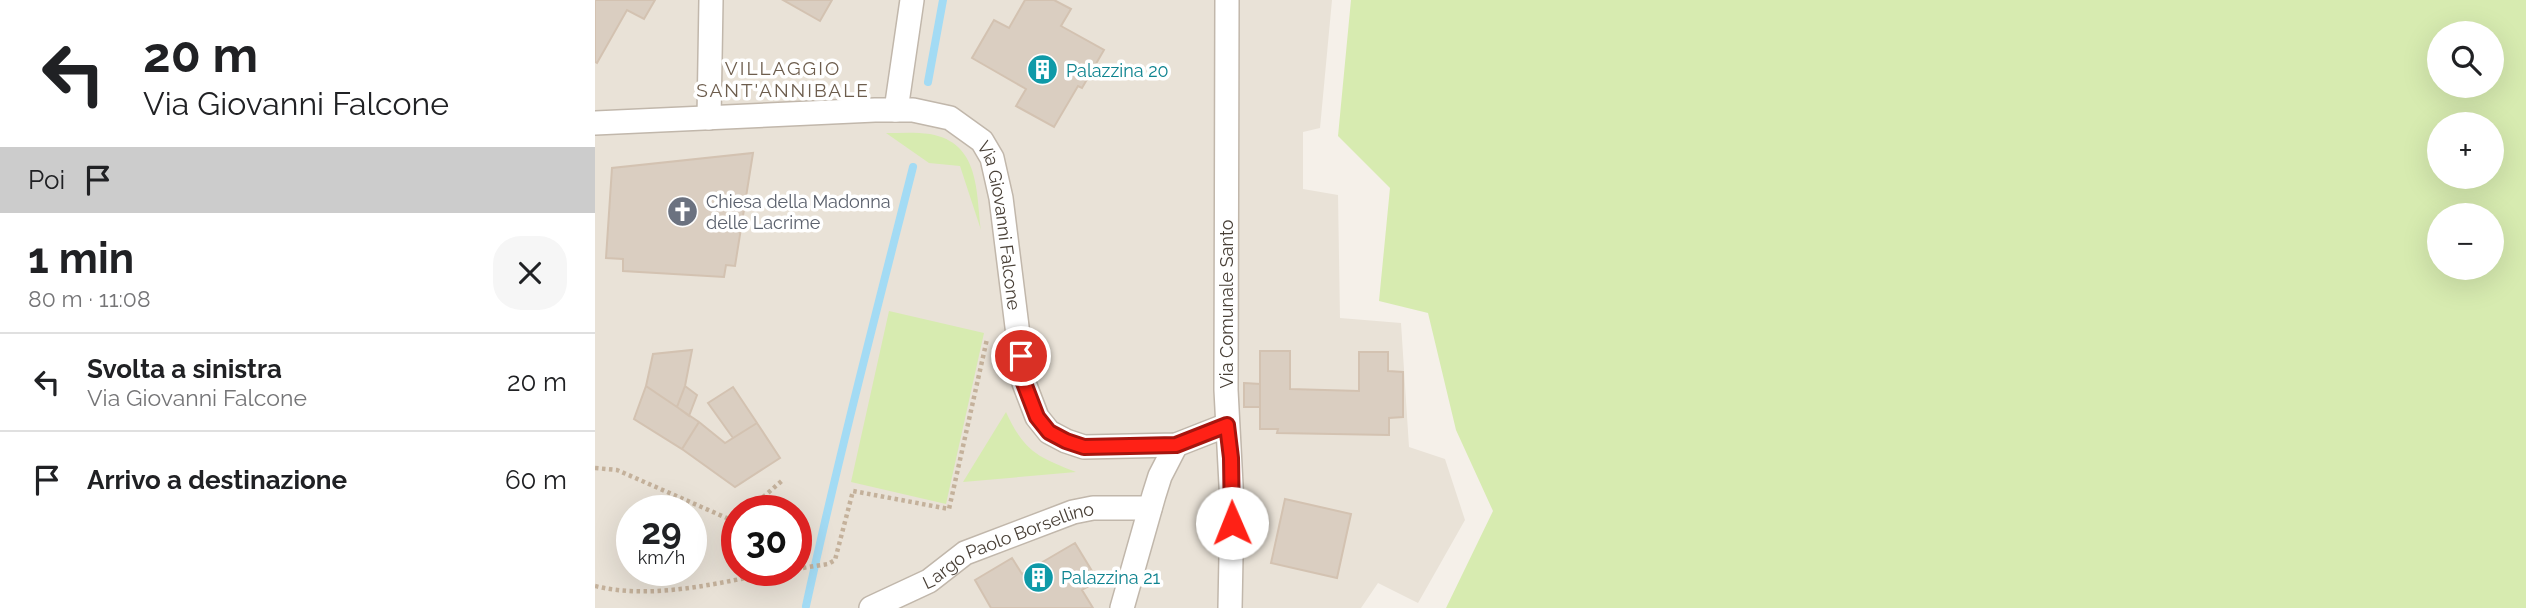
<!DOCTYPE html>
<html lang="it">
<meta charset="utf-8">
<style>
:root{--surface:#fff;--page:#f6f6f6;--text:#202124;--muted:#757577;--line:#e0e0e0}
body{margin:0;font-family:Raleway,sans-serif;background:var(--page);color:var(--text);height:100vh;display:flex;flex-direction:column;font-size:26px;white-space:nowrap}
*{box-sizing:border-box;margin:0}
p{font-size:23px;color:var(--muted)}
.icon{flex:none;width:38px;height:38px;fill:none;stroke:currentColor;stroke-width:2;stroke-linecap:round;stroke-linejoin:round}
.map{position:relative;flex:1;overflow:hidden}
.sheet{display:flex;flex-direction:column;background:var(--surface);width:595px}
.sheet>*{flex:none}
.guide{background:#fff;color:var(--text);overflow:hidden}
.buttons{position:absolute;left:1832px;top:21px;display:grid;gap:14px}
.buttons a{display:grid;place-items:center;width:77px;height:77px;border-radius:50%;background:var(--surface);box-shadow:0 7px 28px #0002;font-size:35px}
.speed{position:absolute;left:21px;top:495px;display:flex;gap:14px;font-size:35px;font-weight:700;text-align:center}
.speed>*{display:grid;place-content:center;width:91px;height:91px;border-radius:50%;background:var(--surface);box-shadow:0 7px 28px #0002;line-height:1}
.speed small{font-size:18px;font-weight:400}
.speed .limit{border:10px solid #d22;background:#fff;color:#111}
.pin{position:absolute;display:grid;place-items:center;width:60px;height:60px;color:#fff;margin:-30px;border:4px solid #fff;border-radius:50%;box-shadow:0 2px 7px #0007}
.me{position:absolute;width:77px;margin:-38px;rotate:359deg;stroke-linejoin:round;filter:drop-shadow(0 0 5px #0008)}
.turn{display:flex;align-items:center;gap:24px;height:147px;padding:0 28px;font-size:32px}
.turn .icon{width:91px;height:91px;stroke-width:2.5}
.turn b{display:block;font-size:49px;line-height:60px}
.then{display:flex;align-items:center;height:66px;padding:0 28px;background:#0003;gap:14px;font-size:26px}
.round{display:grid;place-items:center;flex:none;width:74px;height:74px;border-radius:28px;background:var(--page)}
.overview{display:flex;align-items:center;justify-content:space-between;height:119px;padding:0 28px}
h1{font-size:42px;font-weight:700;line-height:52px}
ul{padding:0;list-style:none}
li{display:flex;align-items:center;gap:21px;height:98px;padding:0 28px;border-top:2px solid var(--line)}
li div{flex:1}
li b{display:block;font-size:26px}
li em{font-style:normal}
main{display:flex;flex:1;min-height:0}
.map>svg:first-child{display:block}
</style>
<main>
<section class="sheet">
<div class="guide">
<div class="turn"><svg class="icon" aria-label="left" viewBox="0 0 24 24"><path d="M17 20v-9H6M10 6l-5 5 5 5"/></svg><div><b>20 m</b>Via Giovanni Falcone</div></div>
<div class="then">Poi<svg class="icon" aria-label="arrive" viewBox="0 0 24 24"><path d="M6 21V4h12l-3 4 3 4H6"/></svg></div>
</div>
<div class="overview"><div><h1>1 min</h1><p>80 m · 11:08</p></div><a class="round"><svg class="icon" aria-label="close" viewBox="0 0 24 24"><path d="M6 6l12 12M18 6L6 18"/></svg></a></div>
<ul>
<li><svg class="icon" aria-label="left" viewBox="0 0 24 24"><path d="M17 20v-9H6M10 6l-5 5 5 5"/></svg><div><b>Svolta a sinistra</b><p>Via Giovanni Falcone</p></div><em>20 m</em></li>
<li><svg class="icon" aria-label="arrive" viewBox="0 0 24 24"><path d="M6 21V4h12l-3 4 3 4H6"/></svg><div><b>Arrivo a destinazione</b></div><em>60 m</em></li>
</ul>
</section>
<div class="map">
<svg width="1931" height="608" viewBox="0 0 1931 608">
<rect width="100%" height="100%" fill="#f5f0e9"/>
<path fill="#e9e2d7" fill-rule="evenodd" d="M0,0h737l-12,128 -17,4v57l35,6 2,123 61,5 8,124 36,12 20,61 -47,83 -40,-20 -17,25h-766zM37,511h59v59h-59zM142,511h59v59h-59z"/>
<path fill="#d7ebb0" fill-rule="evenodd" d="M756,0h1175v608h-1080l47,-97 -37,-81 -28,-117 -49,-12 11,-113 -52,-52zM1844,33h53v53h-53zM1844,124h53v53h-53zM1897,215v53h-53v-53z
M291,133c15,0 30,-1 44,1 50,9 46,57 51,96l-21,-64 -31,-3z
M294,311l95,22 -38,171 -95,-22z
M411,412c18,39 31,45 70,60l-113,10z"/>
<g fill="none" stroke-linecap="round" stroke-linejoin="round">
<path stroke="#a3dbf4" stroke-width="8" d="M333,82l15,-82
M211,606c32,-147 70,-293 107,-439"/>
</g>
<path fill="#dacec1" stroke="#d3c2b1" stroke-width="2" d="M0,0h60l-11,19 -17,-9 -30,53 -2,-1z
M188,0h49l-12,21z
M430,0h29l17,9 -10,17 43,24 -22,38 -4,-2 -24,41 -38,-21 10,-17 -54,-31 22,-38 15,8z
M158,153l-18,113 -9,-1 -2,12 -101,-6v-12l-17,-1 6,-90z
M97,350l-7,36 -8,21 -31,-21 7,-32z
M665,351h30v38l69,2v-39h29v19l15,1v45l-14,1v17l-112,-2 1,-4h-18z
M649,383l16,1v23h-16z
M51,386l53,36 -17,27 -48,-30z
M90,386l12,9 -8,21 -12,-9z
M138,387l24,36 -24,15 -25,-35z
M104,422l26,21 32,-20 23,35 -45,29 -53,-38z
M690,499l66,15 -14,64 -66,-15z
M480,543l23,38 -16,9 11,18h-102l-16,-28 37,-22 10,16z"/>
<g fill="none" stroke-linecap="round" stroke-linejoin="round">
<defs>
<g id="street">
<path d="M632,0l-1,390 6,114 -2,104"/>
<path d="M301,110l16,-110"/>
<path d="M114,118l2,-118"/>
<path id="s1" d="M0,123l280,-13h38l37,8 32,23 10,17 9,40 23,185 13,34 12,15 17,9 18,6 92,-2 51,-20"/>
<path id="s2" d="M276,608l58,-27 36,-28 108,-41 20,-4h57"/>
<path d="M527,608l32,-113 6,-19 16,-31"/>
</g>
</defs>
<use href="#street" stroke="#c1b7ab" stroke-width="26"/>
<path stroke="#c4b19b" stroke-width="4.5" stroke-dasharray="3.5 3.5" stroke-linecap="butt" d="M0,468l22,2 112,49 8,-1
M152,511l37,-32
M201,569l32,-5 7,-4 18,-69 96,18 38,-170
M0,586c59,15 132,-5 190,-16"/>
<use href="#street" stroke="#fff" stroke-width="23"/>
</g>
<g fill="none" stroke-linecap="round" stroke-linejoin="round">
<defs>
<path id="route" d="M426,356l3,27 13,34 12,15 17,9 18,6 92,-2 51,-20 4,33 1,65"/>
</defs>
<use href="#route" stroke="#a6150e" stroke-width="18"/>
<use href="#route" stroke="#ff2116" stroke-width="12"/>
</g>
<defs>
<symbol id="building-disc" viewBox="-11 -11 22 22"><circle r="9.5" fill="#0f9aa8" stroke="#fff"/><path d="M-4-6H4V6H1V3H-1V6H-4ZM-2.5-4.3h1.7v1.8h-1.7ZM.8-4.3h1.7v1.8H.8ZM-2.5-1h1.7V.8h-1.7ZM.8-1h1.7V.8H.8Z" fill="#fff"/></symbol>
<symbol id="church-disc" viewBox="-11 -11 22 22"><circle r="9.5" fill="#6b7280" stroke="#fff"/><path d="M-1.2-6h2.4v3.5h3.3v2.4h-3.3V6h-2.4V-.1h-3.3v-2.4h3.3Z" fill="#fff"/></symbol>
</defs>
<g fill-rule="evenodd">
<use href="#building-disc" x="430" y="52" width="35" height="35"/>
<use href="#church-disc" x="70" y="194" width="35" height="35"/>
<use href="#building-disc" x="426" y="560" width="35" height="35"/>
</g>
<g text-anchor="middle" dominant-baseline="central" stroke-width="7" stroke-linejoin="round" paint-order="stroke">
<g font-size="18" fill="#0d838f" stroke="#fff" text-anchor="start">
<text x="471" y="70">Palazzina 20</text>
<text x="466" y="577">Palazzina 21</text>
</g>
<g font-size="18" fill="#5b616d" stroke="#fff" text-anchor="start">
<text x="111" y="201">Chiesa della Madonna<tspan x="111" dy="21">delle Lacrime</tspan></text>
</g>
<g font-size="18" fill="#494037" stroke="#fff">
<text stroke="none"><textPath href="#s1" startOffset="483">Via Giovanni Falcone</textPath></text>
<text transform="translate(631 304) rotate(-90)">Via Comunale Santo</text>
<text stroke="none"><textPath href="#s2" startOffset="152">Largo Paolo Borsellino</textPath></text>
</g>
<g font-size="19" letter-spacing="2" fill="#6d5d4d" stroke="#fff">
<text x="188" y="68">VILLAGGIO<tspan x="188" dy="22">SANT'ANNIBALE</tspan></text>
</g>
</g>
</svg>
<div class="buttons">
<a><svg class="icon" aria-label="search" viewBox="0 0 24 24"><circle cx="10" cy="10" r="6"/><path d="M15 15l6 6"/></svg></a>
<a>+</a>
<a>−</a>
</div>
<div class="speed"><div>29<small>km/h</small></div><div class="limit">30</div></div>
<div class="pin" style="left:426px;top:356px;background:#d93025"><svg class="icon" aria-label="arrive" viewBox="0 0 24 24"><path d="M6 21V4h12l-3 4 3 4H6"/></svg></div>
<svg class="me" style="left:637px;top:523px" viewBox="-20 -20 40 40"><circle r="19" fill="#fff"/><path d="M0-13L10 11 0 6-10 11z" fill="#ff2116"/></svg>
</div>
</main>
